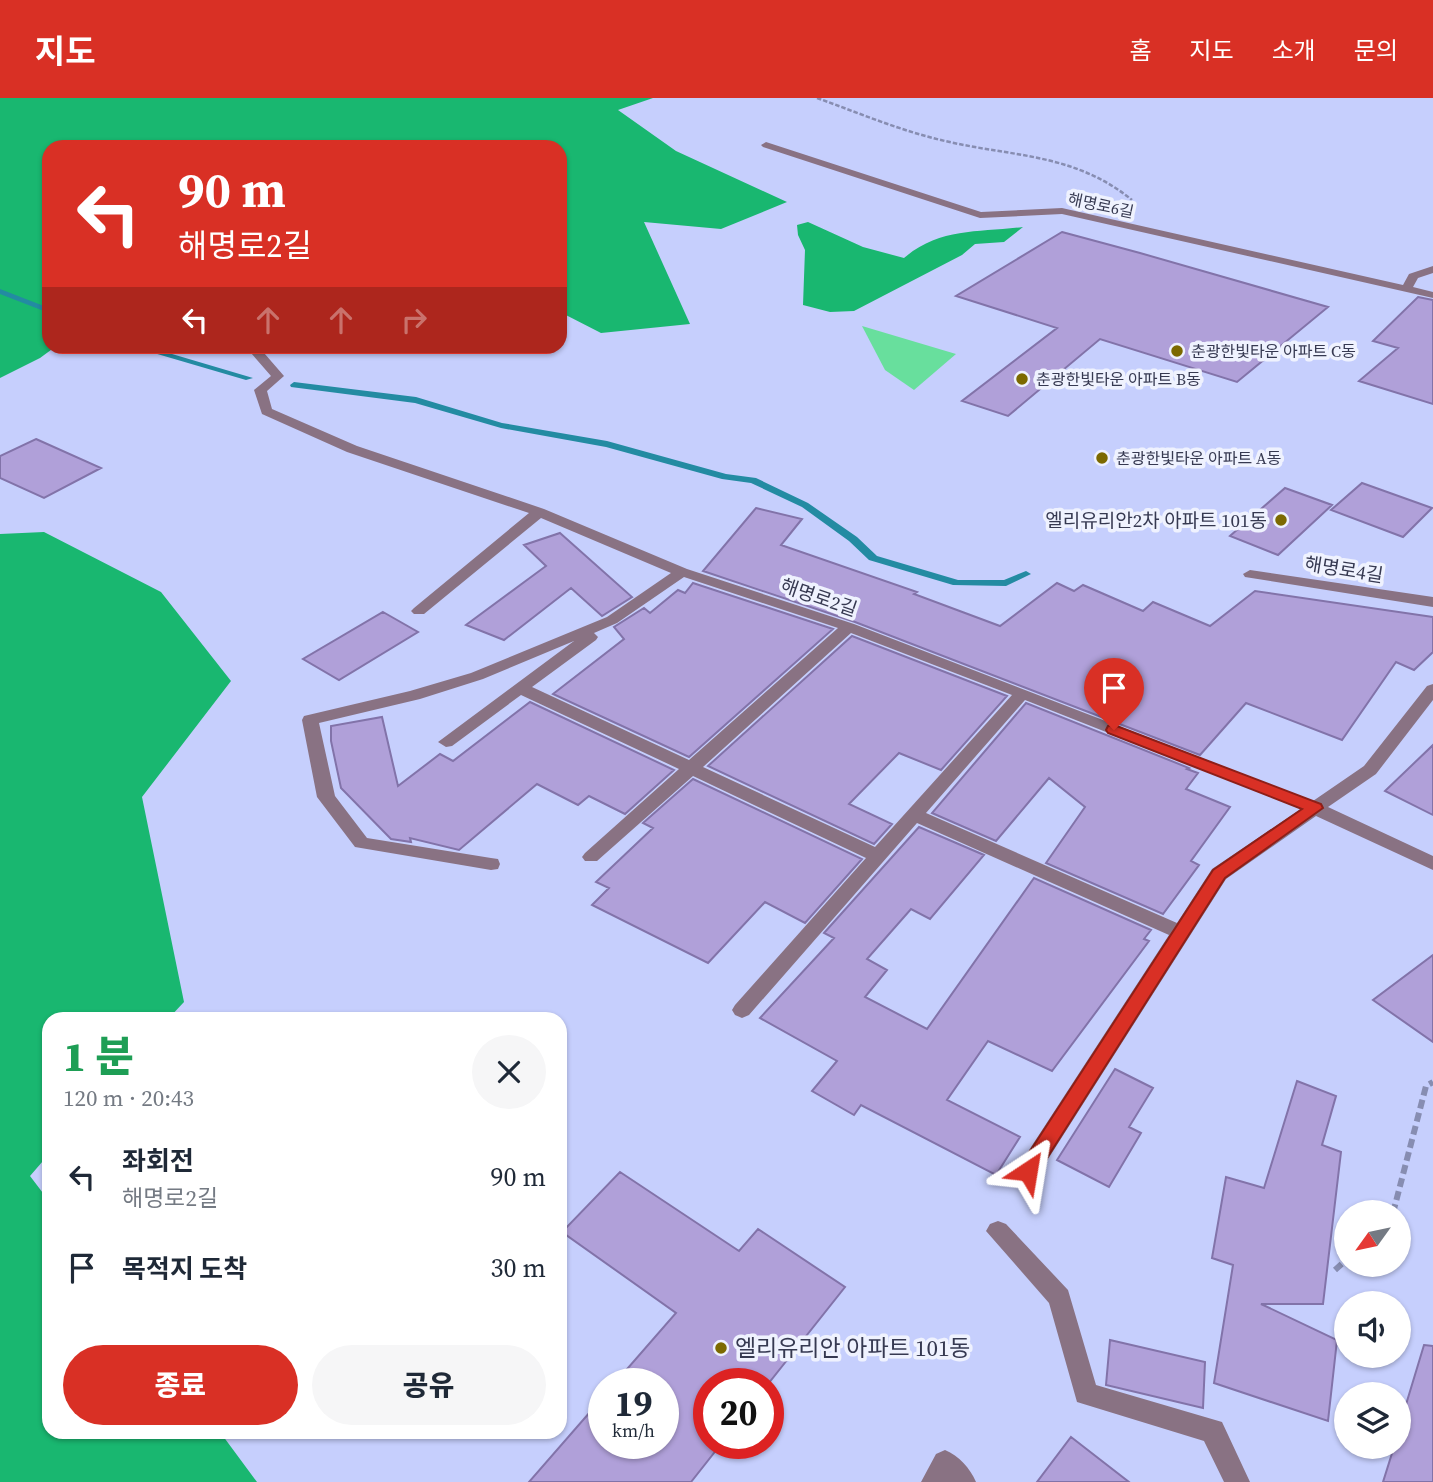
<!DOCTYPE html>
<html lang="ko">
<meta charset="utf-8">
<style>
:root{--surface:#fff;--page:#f6f6f7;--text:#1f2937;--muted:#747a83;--accent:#d93025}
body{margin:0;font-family:"Source Serif 4","Noto Sans KR",serif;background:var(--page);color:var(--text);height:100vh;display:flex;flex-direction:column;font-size:26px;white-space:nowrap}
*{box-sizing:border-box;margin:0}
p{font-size:23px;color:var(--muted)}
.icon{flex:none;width:38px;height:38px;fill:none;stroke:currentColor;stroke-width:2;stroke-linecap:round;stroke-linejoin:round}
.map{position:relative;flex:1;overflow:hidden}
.sheet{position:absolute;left:42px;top:914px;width:525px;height:427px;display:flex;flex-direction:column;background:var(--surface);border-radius:21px;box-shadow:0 2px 5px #0004}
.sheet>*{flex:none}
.hud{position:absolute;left:42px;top:42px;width:525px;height:214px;border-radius:21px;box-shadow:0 2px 5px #0004;background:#d93025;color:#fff;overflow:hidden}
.needle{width:46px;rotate:237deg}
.controls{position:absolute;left:1334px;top:1102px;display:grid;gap:14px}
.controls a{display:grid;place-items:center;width:77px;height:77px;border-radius:50%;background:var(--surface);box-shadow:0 2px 5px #0004;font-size:35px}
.speed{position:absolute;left:588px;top:1270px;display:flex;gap:14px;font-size:35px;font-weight:700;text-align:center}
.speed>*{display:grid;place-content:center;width:91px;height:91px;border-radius:50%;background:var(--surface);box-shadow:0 2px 5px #0004;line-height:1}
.speed small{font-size:18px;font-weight:400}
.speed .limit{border:10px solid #d22;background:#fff;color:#111}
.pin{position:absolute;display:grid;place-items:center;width:60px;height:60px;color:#fff;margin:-72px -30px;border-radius:50% 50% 50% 0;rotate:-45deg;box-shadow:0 0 7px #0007}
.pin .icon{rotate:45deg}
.me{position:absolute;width:77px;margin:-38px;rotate:33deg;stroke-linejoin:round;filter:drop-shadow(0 0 5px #0008)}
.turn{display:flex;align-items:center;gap:24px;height:147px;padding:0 21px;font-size:32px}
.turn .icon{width:91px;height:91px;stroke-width:2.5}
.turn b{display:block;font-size:49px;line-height:60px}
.lanes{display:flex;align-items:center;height:66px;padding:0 21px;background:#0003;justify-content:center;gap:35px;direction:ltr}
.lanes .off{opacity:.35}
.round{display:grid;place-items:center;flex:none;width:74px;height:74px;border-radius:37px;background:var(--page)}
.overview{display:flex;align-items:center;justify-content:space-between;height:119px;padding:0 21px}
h1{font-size:42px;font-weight:800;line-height:52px;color:#1e9e55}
.action{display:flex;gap:14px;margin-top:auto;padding:14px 21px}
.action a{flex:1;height:80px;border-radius:42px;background:var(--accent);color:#fff;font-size:28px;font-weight:800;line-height:80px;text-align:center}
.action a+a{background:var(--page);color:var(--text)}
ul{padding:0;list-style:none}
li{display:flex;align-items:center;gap:21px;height:91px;padding:0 21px}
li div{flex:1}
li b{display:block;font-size:26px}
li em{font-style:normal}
header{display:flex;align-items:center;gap:42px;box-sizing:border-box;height:98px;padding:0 35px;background:var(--accent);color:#fff}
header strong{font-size:33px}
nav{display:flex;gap:38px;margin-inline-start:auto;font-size:24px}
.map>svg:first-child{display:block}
</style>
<header>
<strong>지도</strong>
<nav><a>홈</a><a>지도</a><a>소개</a><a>문의</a></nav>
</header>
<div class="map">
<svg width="1433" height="1384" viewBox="0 0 1433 1384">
<rect width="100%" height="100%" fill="#c6cffd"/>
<path fill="#68df9d" d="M862,228l94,28 -42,36 -29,-20z"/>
<path fill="#19b770" d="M0,0h653l-35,12 58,41 111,51 -66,27 -77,-7 46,102 -89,9 -41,-21v-165h-511v199l6,1 -15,11 -40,20z
M808,124l55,25 41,11c37,-31 74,-25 119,-31l-19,15 -29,2 -13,11 -108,56 -24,1 -27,-7 2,-55 -7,-15 -1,-10z
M44,434l117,60 70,89 -89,116 42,205 -15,16h-120v136l-19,22 19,25v231h171l37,50h-257v-948z"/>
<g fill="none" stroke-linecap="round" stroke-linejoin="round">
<path fill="#238ba2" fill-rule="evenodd" d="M0,191l49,19v5l-49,-19z
M130,248h15l108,32 -7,2z
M294,284l122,15 86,26 105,18 119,33 30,4 52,25 49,34 20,19 81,24h46l22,-9 5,3 -25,12 -53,-1 -84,-25 -20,-19 -47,-34 -51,-24 -29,-4 -116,-32 -105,-19 -86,-25 -124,-16 -1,-2z"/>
</g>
<path fill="#b0a0d9" stroke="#8273a9" stroke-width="2" d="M1062,134l78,21 188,54 -91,75 -137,-43 -92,77 -46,-15 95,-73 -101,-32z
M1418,199l15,3v104l-74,-23 39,-33 -25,-7z
M36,341l65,29 -57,30 -44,-20v-22z
M1362,385l70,25 -29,29 -72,-27z
M1285,390l47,17 -54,50 -48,-19z
M756,410l46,11 -21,26 136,47 -3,2 86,32 57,-43 17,8 9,-6 60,26 10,-9 57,24 45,-35 178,26v35l-19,18 -18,-8 -54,78 -96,-37 -46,52 -345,-133 -152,-51z
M560,435l72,64 -30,19 -31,-28 -67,52 -38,-15 80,-59 -22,-21z
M693,485l140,46 -144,128 -136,-63 71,-55 -10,-12 30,-19 6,5 28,-23 7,3z
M383,514l35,20 -79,48 -36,-21z
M852,538l155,60 -66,74 -42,-17 -50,51 43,20 -18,20 -166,-78z
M530,604l144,68 -49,44 -36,-18 -11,9 -41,-21 -78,66 -49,-12 1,4 -20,-3 -50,-51 -10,-47v-15l51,-9 16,69 42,-32 13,7z
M1026,605l163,65 -2,1 11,4 -12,16 44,18 -39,54 8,4 -36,49 -117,-51 39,-56 -36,-29 -53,63 -64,-28z
M1433,647v70l-48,-24z
M693,681l169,80 -57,64 -40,-21 -57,61 -116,-58 17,-17 -13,-6 57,-54 -10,-5z
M919,729l65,28 -54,64 -19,-10 -44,50 20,11 -22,27 62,32 107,-151 117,52 -7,9 5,2 -97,130 -64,-30 -41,59 73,37 -24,38 -135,-70 -7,10 -42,-24 25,-30 -77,-43 74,-80 -10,-5z
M1433,857v87l-60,-42z
M1115,971l38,19 -24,39 12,6 -32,54 -52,-27z
M1297,983l39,15 -14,49 19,7 -18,152h-62l76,36 -9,81 -114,-38 19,-118 -21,-7 14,-81 38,11z
M620,1074l119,79 19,-22 87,58 -77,97h-59v60h12l-30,38h-162l75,-86v48h59v-60h-49l62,-71 -114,-81z
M1110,1242l95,22 -2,46 -97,-23z
M1424,1247l9,1v136h-50l11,-35h4v-16z
M1071,1339l58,45h-92z"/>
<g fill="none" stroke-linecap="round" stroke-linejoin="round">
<path stroke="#878db1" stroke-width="2.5" stroke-dasharray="4.5 2" stroke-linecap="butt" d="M817,0c42,15 84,33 128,43 68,16 129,12 187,59"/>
<path stroke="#878db1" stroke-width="6" stroke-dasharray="9 4.5" stroke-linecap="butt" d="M1393,1115l33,-127 7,-4
M1335,1172l11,-10"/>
<path fill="#897283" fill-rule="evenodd" d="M766,44l215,70 81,-4 341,77 6,-11 24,-8v7l-15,5 -5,9 20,5v6l-371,-84 -82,4 -217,-71 -2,-2z
M245,248h13l26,30 -17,15 5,18 85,37 187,63 143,60 167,55 459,177 51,-35 63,-80 6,-2v16l-57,74 -48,33 105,49v14l-117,-54 -90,63 -190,299 -8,2 -8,-2 -3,-7 3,-7 149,-229 -252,-112 -168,192 -7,3 -7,-3 -3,-5 3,-5 131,-147 -173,-82 -96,85h-12l-3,-4 3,-4 94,-84 -158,-74 -69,51 -6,1 -8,-5 136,-101 -91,38 -63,20 -101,24 16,73 32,42 124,20 7,1 2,5 -2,5 -7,1 -136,-23 -38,-50 -15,-77 2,-4 106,-25 61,-18 136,-56 64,-44 -130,-55 -117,96h-10l-3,-3 3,-3 115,-95 -182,-61 -85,-38 -8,-24 17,-14zM684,479l154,51 -149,132 -157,-73 64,-47 2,-3 -4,-4 23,-10zM851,535l161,62 -137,152 -172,-80zM1025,602l276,109 -89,60 -35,54 -251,-110z
M1250,472l183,27v10l-188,-30 -2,-3z
M998,1123l8,3 62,66 28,95 126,37 28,60h-26l-20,-41 -127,-39 -28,-99 -63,-72 4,-7z
M945,1352c14,6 25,18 31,32h-55l15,-28z"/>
</g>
<path fill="#d93025" stroke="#8d1f18" stroke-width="2" d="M1114,627l207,79 2,4 -98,70 -190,299 -7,3 -7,-3 -3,-6 3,-6 192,-295 89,-61 -194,-76 -2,-3 2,-4z"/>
<g fill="#7c6900" stroke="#eff2fe" stroke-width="2.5">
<circle cx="1177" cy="253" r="7"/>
<circle cx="1022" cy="281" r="7"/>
<circle cx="1102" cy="360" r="7"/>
<circle cx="1281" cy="422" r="7"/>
<circle cx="721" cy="1250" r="7"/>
</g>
<g text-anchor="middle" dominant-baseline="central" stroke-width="7" stroke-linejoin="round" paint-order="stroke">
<g font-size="16" fill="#363951" stroke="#eff2fe">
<text transform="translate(1101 107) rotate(12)">해명로6길</text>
</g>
<g font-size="16" fill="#363951" stroke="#eff2fe" text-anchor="start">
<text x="1191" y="253">춘광한빛타운 아파트 C동</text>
<text x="1036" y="281">춘광한빛타운 아파트 B동</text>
<text x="1116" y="360">춘광한빛타운 아파트 A동</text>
</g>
<g font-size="19" fill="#363951" stroke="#eff2fe" text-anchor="end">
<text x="1267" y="422">엘리유리안2차 아파트 101동</text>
</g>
<g font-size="19" fill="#363951" stroke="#eff2fe">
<text transform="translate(1344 471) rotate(9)">해명로4길</text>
<text transform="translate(819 499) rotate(19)">해명로2길</text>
</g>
<g font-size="23" fill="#363951" stroke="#eff2fe" text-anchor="start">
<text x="735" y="1250">엘리유리안 아파트 101동</text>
</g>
</g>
</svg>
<div class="controls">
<a><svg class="needle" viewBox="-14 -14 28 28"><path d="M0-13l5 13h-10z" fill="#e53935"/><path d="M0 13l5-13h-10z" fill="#747a83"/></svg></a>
<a><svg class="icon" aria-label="sound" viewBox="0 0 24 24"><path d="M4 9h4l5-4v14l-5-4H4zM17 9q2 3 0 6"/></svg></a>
<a><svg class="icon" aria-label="layers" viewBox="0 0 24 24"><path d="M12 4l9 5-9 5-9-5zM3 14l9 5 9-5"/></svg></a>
</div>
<div class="speed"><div>19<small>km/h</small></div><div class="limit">20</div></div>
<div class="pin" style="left:1114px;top:632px;background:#d93025"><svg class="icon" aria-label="arrive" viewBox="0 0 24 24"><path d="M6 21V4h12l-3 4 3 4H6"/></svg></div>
<svg class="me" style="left:1028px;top:1073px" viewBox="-20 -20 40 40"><path d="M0-17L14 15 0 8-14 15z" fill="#d93025" stroke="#fff" stroke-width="4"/></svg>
<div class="hud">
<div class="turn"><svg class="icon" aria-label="left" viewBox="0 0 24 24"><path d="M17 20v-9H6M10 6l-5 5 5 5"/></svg><div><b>90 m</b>해명로2길</div></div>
<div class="lanes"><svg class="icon" aria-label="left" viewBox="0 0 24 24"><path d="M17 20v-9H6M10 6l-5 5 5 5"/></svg><svg class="icon off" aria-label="ahead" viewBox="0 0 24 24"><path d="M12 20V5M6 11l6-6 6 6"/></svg><svg class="icon off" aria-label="ahead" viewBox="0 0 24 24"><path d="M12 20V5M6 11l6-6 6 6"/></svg><svg class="icon off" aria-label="right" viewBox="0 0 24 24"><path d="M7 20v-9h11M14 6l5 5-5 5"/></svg></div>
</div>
<section class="sheet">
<div class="overview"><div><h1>1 분</h1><p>120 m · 20:43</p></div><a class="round"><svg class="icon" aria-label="close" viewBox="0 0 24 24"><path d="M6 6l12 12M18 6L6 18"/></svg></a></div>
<ul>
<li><svg class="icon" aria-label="left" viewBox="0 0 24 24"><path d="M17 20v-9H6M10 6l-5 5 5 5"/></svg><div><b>좌회전</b><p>해명로2길</p></div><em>90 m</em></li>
<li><svg class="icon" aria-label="arrive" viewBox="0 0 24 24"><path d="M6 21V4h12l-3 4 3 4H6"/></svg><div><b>목적지 도착</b></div><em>30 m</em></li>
</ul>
<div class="action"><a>종료</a><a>공유</a></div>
</section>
</div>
